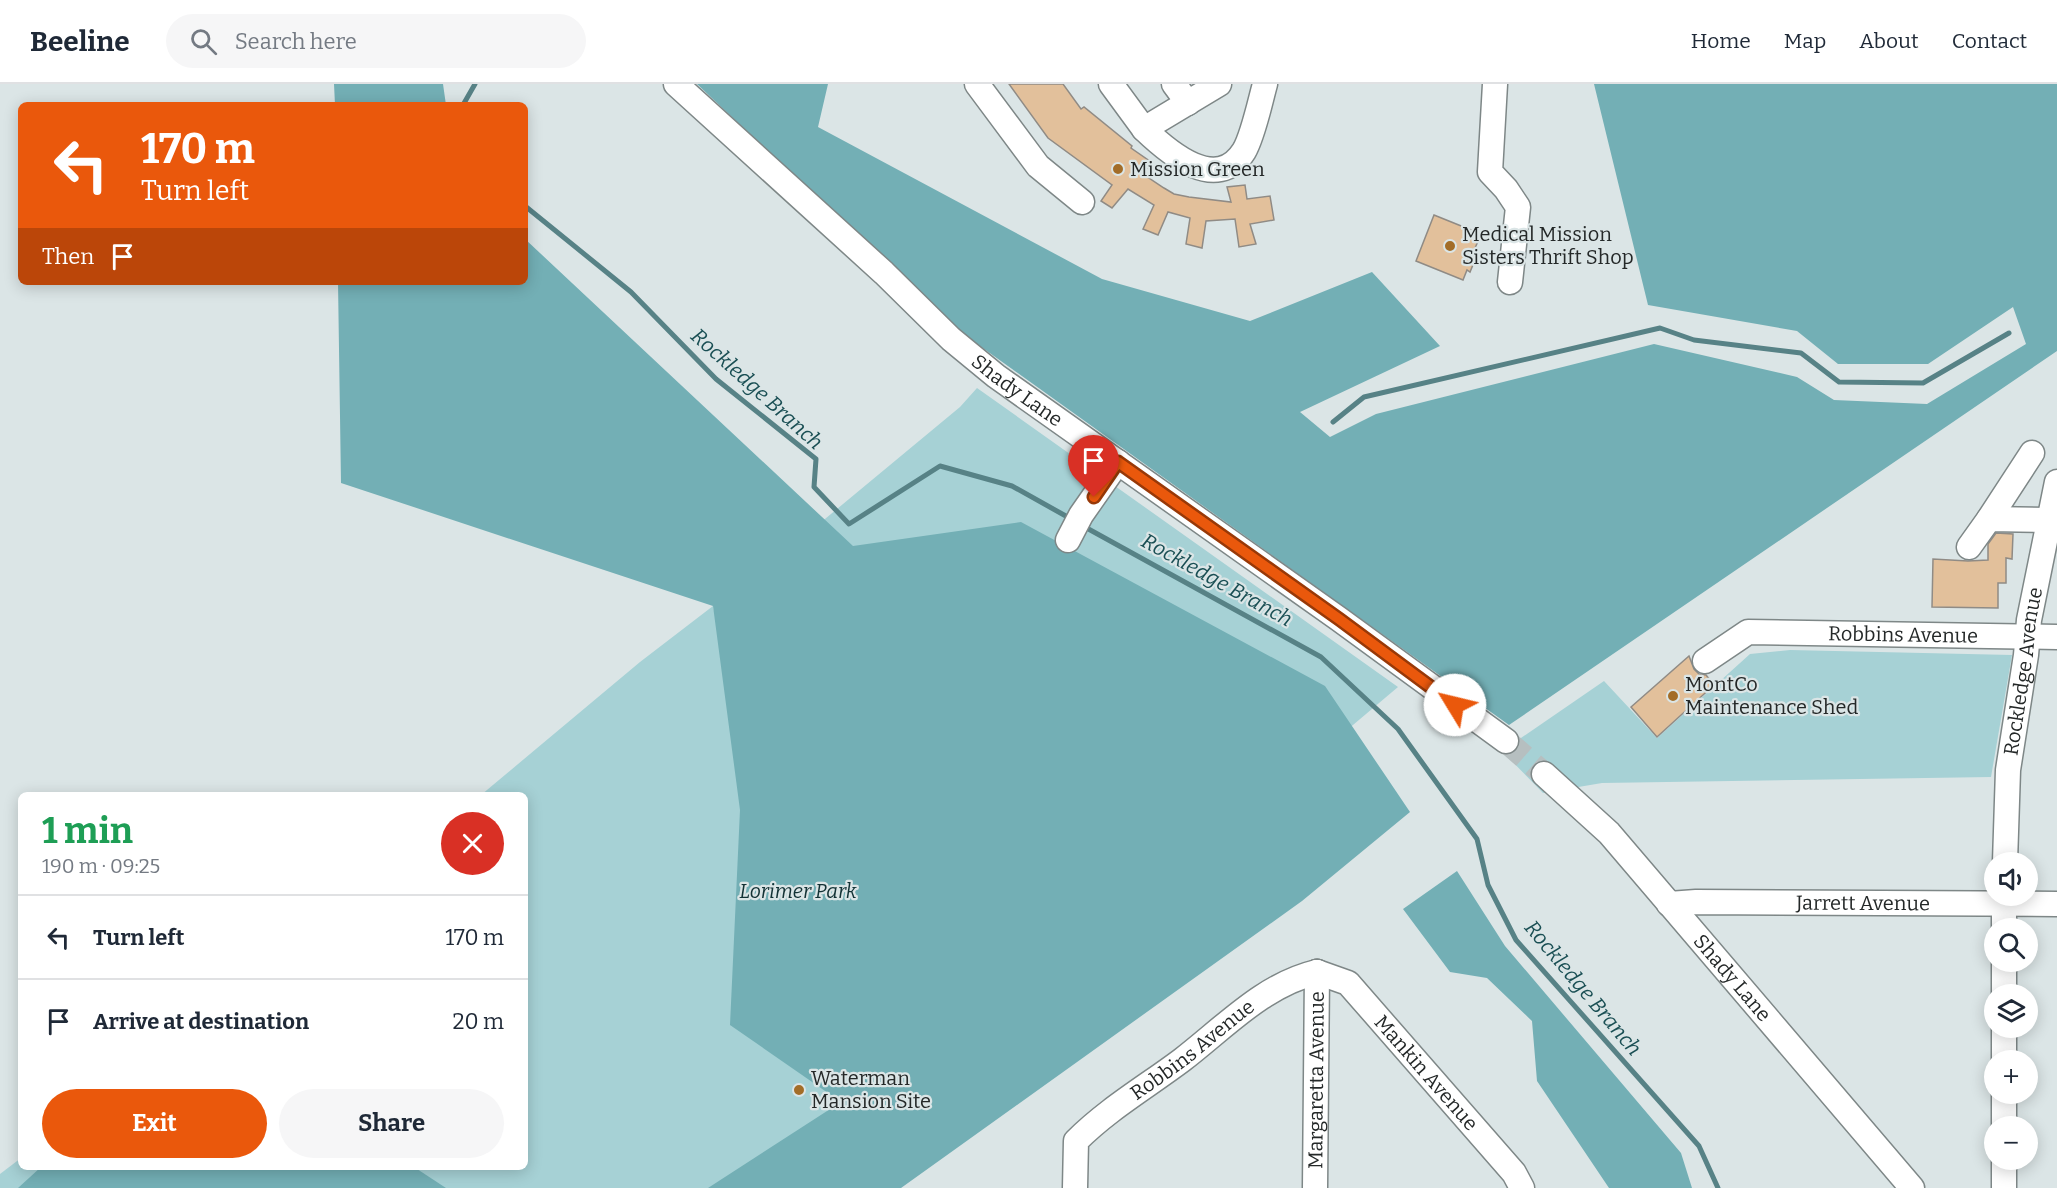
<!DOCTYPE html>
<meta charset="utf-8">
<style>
:root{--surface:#fff;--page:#f6f6f7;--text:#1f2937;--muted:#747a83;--line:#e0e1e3;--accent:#ea580c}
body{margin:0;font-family:Bitter,serif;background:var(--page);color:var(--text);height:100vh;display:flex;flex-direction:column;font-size:22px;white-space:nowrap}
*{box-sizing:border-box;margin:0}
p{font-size:20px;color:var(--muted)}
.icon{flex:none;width:33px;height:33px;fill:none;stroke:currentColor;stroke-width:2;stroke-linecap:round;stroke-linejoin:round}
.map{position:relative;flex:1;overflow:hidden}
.side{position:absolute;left:18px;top:708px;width:510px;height:378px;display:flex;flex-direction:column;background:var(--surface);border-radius:9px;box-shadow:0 3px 15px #0003}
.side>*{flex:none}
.guide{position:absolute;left:18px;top:18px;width:510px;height:183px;border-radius:9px;box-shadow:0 3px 15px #0003;background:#ea580c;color:#fff;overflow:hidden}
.buttons{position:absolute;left:1984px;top:768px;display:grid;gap:12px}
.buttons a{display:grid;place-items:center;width:54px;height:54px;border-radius:50%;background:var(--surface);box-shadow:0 3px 15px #0003;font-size:30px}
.pin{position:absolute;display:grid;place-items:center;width:51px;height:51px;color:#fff;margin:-62px -26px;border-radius:50% 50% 50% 0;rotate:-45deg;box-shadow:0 0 6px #0007}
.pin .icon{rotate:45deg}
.me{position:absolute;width:66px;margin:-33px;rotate:306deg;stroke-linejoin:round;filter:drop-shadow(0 0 4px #0008)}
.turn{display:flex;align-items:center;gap:21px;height:126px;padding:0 24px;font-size:27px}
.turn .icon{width:78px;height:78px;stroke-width:2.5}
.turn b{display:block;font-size:42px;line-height:51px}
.then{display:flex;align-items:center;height:57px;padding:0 24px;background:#0003;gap:12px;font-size:22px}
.round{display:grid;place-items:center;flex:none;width:63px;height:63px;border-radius:32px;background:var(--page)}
.head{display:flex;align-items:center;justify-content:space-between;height:102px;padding:0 24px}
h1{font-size:36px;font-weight:700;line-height:45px;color:#1e9e55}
.primary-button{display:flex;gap:12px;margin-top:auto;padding:12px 24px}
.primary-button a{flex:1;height:69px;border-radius:36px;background:var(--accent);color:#fff;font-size:24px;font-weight:700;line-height:69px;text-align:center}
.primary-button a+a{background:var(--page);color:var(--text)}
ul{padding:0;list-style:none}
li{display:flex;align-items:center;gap:18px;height:84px;padding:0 24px;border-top:2px solid var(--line)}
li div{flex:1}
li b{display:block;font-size:22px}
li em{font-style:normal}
header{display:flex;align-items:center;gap:36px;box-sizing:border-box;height:84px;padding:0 30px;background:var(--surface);border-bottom:2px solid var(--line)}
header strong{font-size:28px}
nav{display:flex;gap:33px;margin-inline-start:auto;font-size:21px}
.search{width:420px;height:54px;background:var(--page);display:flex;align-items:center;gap:15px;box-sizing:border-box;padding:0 21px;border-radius:33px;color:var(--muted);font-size:22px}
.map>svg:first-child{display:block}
</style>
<header>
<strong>Beeline</strong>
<div class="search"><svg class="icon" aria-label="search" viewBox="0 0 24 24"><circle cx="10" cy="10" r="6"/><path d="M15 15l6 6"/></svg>Search here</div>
<nav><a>Home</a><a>Map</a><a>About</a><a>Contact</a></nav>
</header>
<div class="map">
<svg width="2057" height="1104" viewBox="0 0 2057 1104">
<rect width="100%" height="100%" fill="#dbe5e6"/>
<path fill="#a6d1d5" d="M977,304l421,299 -64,54 -481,447h-853v-14l21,-16v9h504v-372h-44l159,-133 73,-56 1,5 246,-204z
M1790,566l222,5 -21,122 -389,6 -59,10 -41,-42 102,-70 53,57 93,-84z"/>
<path fill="#73afb5" d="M334,0h109l3,21h-111z
M697,0h131l-10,43 284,152 148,42 122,-49 68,74 -140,66 30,25 46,-23 278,-70 143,33 37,23 93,4 99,-60 -13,-37 -85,57h-90l-41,-33 -149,-26 -54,-221h463v267l-548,374 -557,-399z
M525,155l328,307 168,-24 304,164 85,126 -108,89 -401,287h-193l133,-86 -111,-77 10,-215 -27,-204 -372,-123 -3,-201h187z
M1457,787l48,75 176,207 11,35h-83l-72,-107 -5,-60 -45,-43 -37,-6 -47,-63z
M41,1083h373l32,21h-428z"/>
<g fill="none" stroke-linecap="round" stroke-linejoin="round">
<path stroke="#578286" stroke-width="5" d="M463,21l12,-21
M525,122l106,86 85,87 100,80 -2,28 35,37 91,-58 72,20 61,34
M1333,338l31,-25 296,-69 34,12 107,13 38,29 84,1 86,-50
M1083,442l238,131 77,72 79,110 11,46 28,55 183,206 19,42"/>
</g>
<path fill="#e2c09b" stroke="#908b85" stroke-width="1.5" d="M1009,0h54l18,25 3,-2 48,39 -1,2 20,14 -8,12 21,14 10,6 15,3 42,5 -4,-15 18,-2 2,14 23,-3 4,24 -24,4 6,20 -17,3 -4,-28 -29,2 -4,27 -16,-4 4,-26 -22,-6 -10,23 -15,-6 11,-24 -26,-16 -16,19 -11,-7 11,-16 -64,-47z
M1434,131l47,19 -8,19 4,2 -7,17 -3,-2 -4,10 -47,-19z
M1996,449l17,1 -1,25 -6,-1v25h-8v25l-66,-1 1,-48 35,2 20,-1v-16z
M1689,572l5,13 5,5 7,1 8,10 -57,52 -26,-30z"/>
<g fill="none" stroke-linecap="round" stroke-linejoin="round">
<path stroke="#b6bfc0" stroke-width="24" stroke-dasharray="24 12" stroke-linecap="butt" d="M1506,657l38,33"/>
<defs>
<g id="minor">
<path id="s1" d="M676,0l208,189 67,66 45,37 343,243 167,122"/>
<path d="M977,0l61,82 44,36"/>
<path d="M1111,0l33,45"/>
<path d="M1174,0l14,19"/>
<path d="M1219,0l-75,45c25,24 73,65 100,22 9,-15 16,-49 21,-67"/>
<path d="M1495,0l-5,88 16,17 12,18 -8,75"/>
<path d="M1989,435l43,-66"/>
<path d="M1068,456l13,-25 37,-53"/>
<path d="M1969,463l20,-28 60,1"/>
<path id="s2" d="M1705,577l43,-29 309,5"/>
<path id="s3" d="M1544,690l65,59 303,355"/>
<path id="s4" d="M2005,778l3,-92 18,-115 3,-35 28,-138"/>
<path id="s5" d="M1669,820l27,-2 361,2"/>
<path d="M2004,844v-32"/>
<path d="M2004,878v32"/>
<path id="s6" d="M1317,888l31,11 166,190 8,15"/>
<path d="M2004,944v32"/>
<path d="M2004,1010v32"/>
<path d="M2004,1076v28"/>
<path id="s7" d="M1075,1104l1,-47c32,-32 70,-54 106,-81 43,-33 81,-75 135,-88"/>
<path id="s8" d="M1315,1104l2,-216"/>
</g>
</defs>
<use href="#minor" stroke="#7e8787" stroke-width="27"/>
<use href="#minor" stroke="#fff" stroke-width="24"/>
</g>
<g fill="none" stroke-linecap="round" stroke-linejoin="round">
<defs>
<path id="route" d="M1094,413l24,-35 221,157 116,86"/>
</defs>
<use href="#route" stroke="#983908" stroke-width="15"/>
<use href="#route" stroke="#ea580c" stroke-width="10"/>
</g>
<g fill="#a36d28" stroke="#dbe5e6" stroke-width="2">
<circle cx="1118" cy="85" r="6"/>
<circle cx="1450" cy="162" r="6"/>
<circle cx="1673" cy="612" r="6"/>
<circle cx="799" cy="1006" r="6"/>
</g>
<g text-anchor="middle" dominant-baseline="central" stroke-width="4.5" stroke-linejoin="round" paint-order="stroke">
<g font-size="20" fill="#242828" stroke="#dbe5e6" text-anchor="start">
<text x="1130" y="85">Mission Green</text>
<text x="1462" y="150">Medical Mission<tspan x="1462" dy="23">Sisters Thrift Shop</tspan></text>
<text x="1685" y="600">MontCo<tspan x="1685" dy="23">Maintenance Shed</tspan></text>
<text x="811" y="994">Waterman<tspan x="811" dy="23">Mansion Site</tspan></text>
</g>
<g font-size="20" fill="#242828" stroke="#dbe5e6">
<text stroke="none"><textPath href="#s1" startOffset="459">Shady Lane</textPath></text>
<text stroke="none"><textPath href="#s2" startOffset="207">Robbins Avenue</textPath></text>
<text stroke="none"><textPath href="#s4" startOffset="192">Rockledge Avenue</textPath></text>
<text stroke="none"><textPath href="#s5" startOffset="194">Jarrett Avenue</textPath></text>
<text stroke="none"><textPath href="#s3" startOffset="278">Shady Lane</textPath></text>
<text stroke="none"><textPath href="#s7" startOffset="195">Robbins Avenue</textPath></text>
<text stroke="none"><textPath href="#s6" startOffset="152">Mankin Avenue</textPath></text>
<text stroke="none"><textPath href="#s8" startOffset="108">Margaretta Avenue</textPath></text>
</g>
<g font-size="20" font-style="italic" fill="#133235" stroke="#dbe5e6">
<text x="798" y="807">Lorimer Park</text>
</g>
<g font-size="21" font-style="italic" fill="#1a4f54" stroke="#dbe5e6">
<text transform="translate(757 305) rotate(42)">Rockledge Branch</text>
<text transform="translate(1217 496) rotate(29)">Rockledge Branch</text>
<text transform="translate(1583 904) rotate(50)">Rockledge Branch</text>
</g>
</g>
</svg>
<div class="buttons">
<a><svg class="icon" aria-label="sound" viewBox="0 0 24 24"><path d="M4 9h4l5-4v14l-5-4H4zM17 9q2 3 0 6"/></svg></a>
<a><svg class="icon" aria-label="search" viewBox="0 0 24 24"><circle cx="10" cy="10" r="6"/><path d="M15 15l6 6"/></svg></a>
<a><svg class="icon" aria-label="layers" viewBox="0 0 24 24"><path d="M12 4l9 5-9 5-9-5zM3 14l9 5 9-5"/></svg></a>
<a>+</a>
<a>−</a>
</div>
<div class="pin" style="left:1094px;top:413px;background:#d93025"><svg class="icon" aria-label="arrive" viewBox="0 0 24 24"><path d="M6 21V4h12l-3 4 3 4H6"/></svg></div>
<svg class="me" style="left:1455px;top:621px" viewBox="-20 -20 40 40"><circle r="19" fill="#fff"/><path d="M0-13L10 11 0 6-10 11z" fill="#ea580c"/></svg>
<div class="guide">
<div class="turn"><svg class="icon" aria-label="left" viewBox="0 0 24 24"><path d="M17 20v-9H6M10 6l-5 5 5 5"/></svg><div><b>170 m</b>Turn left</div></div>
<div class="then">Then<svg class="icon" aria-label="arrive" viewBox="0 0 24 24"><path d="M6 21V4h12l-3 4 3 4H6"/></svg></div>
</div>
<section class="side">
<div class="head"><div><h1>1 min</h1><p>190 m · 09:25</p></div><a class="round" style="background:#d93025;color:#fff"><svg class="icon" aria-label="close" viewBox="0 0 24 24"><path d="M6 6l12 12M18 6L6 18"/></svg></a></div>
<ul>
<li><svg class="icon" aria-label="left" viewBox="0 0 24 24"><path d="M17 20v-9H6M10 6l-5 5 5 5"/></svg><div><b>Turn left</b></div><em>170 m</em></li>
<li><svg class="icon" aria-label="arrive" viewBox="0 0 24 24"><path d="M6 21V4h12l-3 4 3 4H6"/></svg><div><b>Arrive at destination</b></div><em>20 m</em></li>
</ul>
<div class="primary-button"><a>Exit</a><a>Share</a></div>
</section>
</div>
